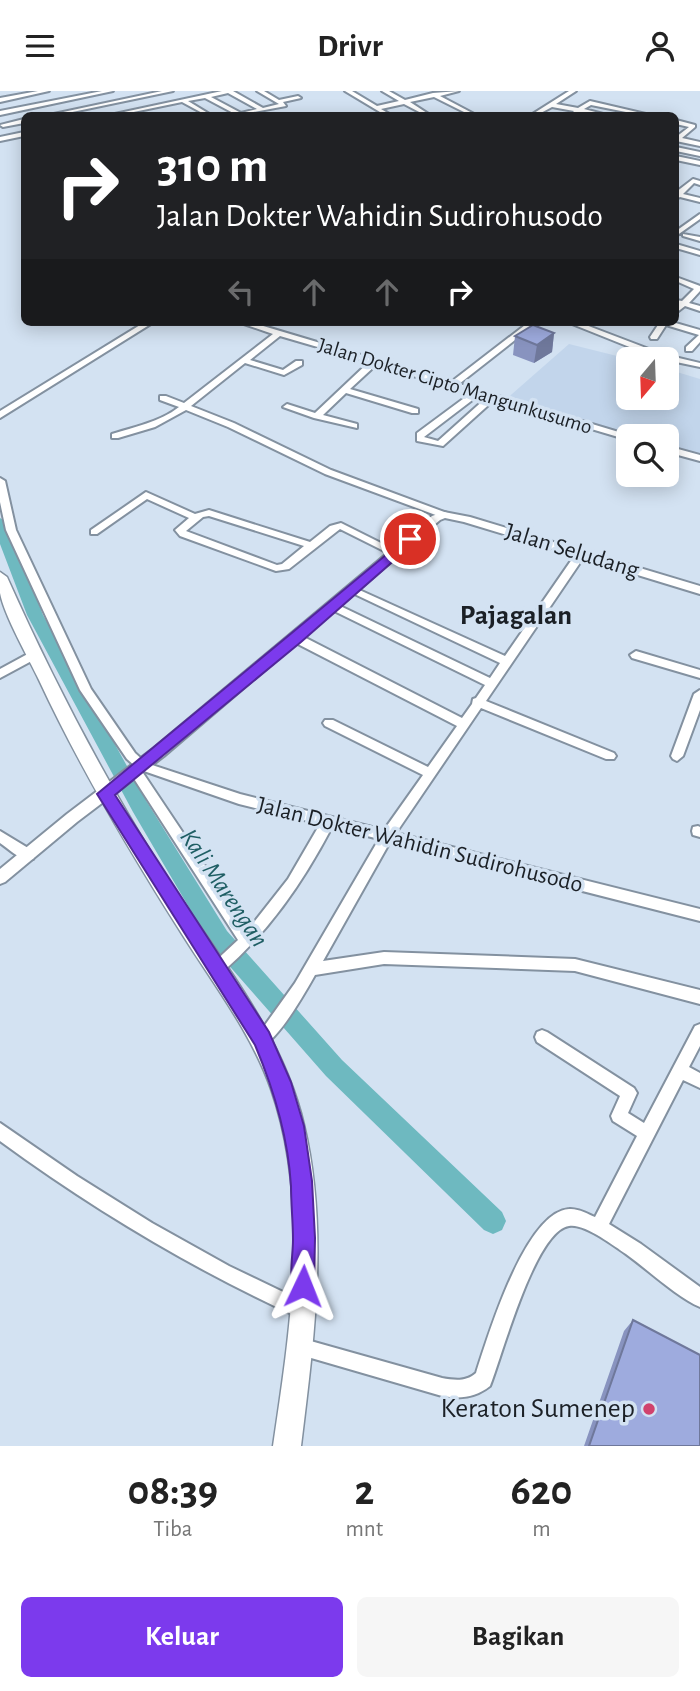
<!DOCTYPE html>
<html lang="id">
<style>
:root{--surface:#fff;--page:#f6f6f6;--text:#222;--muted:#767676;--accent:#7c3aed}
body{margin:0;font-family:"Alegreya Sans",sans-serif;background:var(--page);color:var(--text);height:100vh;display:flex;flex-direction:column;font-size:26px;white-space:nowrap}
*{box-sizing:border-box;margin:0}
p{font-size:23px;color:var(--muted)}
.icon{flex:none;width:38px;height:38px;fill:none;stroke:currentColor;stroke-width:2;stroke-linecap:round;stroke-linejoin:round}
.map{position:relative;height:1355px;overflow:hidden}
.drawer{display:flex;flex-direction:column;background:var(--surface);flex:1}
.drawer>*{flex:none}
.guide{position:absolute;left:21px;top:21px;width:658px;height:214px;border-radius:10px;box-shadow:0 4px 18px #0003;background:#202124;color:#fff;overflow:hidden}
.needle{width:46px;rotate:199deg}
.buttons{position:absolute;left:616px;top:256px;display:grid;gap:14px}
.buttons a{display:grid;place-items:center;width:63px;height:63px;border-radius:10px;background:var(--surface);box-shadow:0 4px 18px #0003;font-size:35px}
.pin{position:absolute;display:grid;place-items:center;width:60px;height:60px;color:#fff;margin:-30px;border:4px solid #fff;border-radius:50%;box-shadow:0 2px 7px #0007}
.me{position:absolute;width:77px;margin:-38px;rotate:2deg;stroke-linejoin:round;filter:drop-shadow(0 0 5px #0008)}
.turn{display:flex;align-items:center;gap:24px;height:147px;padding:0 21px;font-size:32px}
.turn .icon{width:91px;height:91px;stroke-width:2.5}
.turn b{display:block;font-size:49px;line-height:60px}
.lanes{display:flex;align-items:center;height:66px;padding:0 21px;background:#0003;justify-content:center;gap:35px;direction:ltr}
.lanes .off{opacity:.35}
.eta{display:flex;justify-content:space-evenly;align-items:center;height:119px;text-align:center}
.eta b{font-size:42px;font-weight:600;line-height:49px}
.primary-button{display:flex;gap:14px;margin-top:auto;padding:14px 21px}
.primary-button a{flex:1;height:80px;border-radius:10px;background:var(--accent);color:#fff;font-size:28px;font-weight:600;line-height:80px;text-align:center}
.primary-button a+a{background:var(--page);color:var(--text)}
header{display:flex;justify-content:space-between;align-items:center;height:91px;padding:0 21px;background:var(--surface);font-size:32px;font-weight:600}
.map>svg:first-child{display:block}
</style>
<header><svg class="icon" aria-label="menu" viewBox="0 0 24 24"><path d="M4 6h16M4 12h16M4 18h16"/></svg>Drivr<svg class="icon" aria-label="person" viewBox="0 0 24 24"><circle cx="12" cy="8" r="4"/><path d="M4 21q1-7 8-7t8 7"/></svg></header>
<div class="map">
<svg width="700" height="1355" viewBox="0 0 700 1355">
<rect width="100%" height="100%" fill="#d3e2f2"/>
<path fill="#c2d5eb" d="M569,253l60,15 -1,38h39v-28l33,10v77l-33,-9v-11h-38l-124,-36z"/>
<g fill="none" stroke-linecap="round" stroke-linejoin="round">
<path fill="#6eb9c0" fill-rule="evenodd" d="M0,427l8,5 35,92 104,187 80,129 115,129 160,152 4,9 -4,9 -9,4 -9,-4 -158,-154 -115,-131 -78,-133 -106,-197 -27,-71z"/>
<defs>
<path id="minor" d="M38,0h11l-49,11v-4z
M102,0h11l-113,24v-4z
M162,0h11l-115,24h-9z
M222,0h11l30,17 16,-4 -22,-13h7l15,9 19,-4 3,2 -18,4 3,4 -49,9 -32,-17 -17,3 23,14h-5l-24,-13 -63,13h-9zM228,2l29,16 -16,4 -30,-16z
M345,0h7l25,15 22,-5 -17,-10h7l16,9 28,-7 26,-2 -19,5 36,19h-6l-36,-18 -24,5 20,13h-5l-21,-11 -23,5 10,6h-6z
M569,0h7l-20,13 22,4 12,-7 60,14h-9l-50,-10 -7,4 23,6 -27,-3 -5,3h-5l4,-4 -22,-4 -15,8h-6z
M24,28v4l-21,4 -3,-2z
M676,29l19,5v2l-13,11 18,4v4l-24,-5v-4l13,-10 -13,-3z
M24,41v4l-24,5v-4z
M676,56l24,5v4l-24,-5z
M676,65l24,5v4l-24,-5z
M693,88l7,2v4l-6,-2 -11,11 17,4v4l-20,-5 -4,2v-7z
M700,123v5l-24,17v-5z
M683,143l17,3v4l-17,-5z
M676,153l24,7v4l-24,-7z
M676,186l24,9v5l-11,12 11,3v5l-15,-5 -9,7v-6l2,-3 -2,-2v-2l6,1 12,-12 -18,-8z
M145,231h9l-154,96v-7z
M238,231h12l201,60 78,-60h9l-79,62 173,52h-4v4l-3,-1 -131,-39 -51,46 -26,-5v-8l54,-40 -23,-5 -1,-2 -71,-21 -26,24 68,20v4h-6l-66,-20 -23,22 34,9v4l-43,-10 -31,-11 4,-3 28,9 54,-51 -89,-26 -30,24 33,10 13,-9h6v4l-18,10 -39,-12 -54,43 43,17 97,47 116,43v4h-6l-116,-43 -97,-47 -42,-17 -31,17 -37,11h-6v-4c22,-7 48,-12 67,-27l-19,-7v-4h6l18,7 89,-69zM479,304l7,3 -48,43 -14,-4z
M567,231h11l84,32 38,9v4l-43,-9z
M660,231h12l28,8v12l-8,9h-6v-4l13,-12 -33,-10 -9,14h-6l-1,-2z
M667,355l33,9v6l-33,-9z
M0,387l5,3 11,49 75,159 44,64 11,10 94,31 144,36 39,-55 -98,-49 -2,-3 2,-3h8l95,47 29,-41 -165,-85 -1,-3 1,-3h8l162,83 10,-14 1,-5 3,-1 9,-13 -157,-77 -1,-2 1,-2h8l154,74 10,-15 -154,-73 5,-3 4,1 150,68 72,-104h8l1,2 -100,147 128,52 2,3 -2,3h-8l-125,-51 -85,125 304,76v12l-310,-79 -67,119 61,-9 191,7 125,31v14l-125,-33 -191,-7 -69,11c-9,16 -36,64 -53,71l-5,-2 -2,-5 40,-56 84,-144 -47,-12c-30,57 -64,106 -112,147l-5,2 -5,-2 -2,-4 2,-4 28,-26 -107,-166 -2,-3 6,-5 -8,-7 -47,-69 -74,-160 -6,-28zM141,679l98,34 81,20 -32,55 -40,51z
M146,401l49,22 14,-4 101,32 20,-16 11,-3 60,30 -5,3 -4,-1 -52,-26 -51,40 -13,2 -96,-35 -5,-6 14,-12 -42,-19 -50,35h-6v-4zM209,425l95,30 -22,18 -5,1 -91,-34 17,-14z
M35,559l4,1 2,3 -2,3 -39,21v-9z
M636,560l64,19v8l-68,-20 -2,-3z
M700,599v20l-17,46 -6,5 -4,-2 -2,-3 23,-62z
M698,735l2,1v10l-7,-2 -1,-4 1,-4z
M0,740l33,20 2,4 -2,4c-12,3 -24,-10 -33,-16z
M700,933v22l-11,21 11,6v15l-17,-8 -74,144 32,20 59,43v20c-22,-9 -53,-38 -74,-53 -12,-8 -42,-31 -57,-28 -34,5 -67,130 -79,160 -15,12 -30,13 -48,10l-148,-43 -3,-6 3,-6 6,-3 142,40c12,2 24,4 34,-5 12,-37 49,-161 93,-164 9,-1 19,5 26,8l42,-81 -24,-15 -2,-5 9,-20 -83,-54 -2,-5 2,-5 5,-2 5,2 87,56 3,5 -9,20 16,10 51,-97z
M0,1032l77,53 75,47 77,43 79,38 3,6 -3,6 -6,3 -6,-3c-105,-48 -203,-107 -296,-175z"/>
<path id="major" d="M444,421l26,5 230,69v8l-236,-72 -19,-4 -5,2 -276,236 -87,66 -72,60 -5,2v-15l67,-55 87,-66 278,-232z"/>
<path id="highway" d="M0,481l7,5c45,101 95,197 153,290 52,82 122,162 144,258 25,105 10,215 -3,321h-28c17,-116 38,-243 -2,-357 -20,-57 -57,-104 -89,-155 -52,-82 -102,-166 -143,-254 -10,-21 -35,-65 -39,-87 0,-6 0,-14 0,-21z"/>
</defs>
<use href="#minor" stroke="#8391a0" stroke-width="4"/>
<use href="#major" stroke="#8391a0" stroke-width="4"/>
<use href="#highway" stroke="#8391a0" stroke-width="3"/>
<use href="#minor" fill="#fff" fill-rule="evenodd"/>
<use href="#major" fill="#fff" fill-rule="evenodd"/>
<use href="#highway" fill="#fff" fill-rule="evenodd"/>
</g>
<path fill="#8893bf" d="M554,242l-2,19 -18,11 -21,-8 2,-19z
M633,1229l67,126h-116l40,-115z"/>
<path fill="#6f789b" d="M554,242l-2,19 -18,11 3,-18z"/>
<path fill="#9eabde" stroke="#6f789b" stroke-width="2" d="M533,234l21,8 -17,12 -22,-9z
M633,1229l67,35v91h-111z"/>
<path fill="#7c3aed" stroke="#51269a" stroke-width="2" d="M410,444l5,1v6l-114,100 -186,153 154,237 22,50 13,44 8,55 3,57 -1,48 -3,8 -8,3 -8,-3c-7,-16 -2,-37 -2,-54 0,-18 -2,-36 -2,-54 -3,-50 -17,-96 -36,-141l-158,-251z"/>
<circle fill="#d0426d" stroke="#d3e2f2" stroke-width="2.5" cx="649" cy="1318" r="7"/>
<g text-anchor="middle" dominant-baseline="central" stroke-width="7" stroke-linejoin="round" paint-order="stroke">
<g font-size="21" fill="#1b2026" stroke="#d3e2f2">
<text transform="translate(455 295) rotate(17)">Jalan Dokter Cipto Mangunkusumo</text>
</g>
<g font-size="24" fill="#1b2026" stroke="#d3e2f2">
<text transform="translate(572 460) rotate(17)">Jalan Seludang</text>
<text transform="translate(420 754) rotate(14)">Jalan Dokter Wahidin Sudirohusodo</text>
</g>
<g font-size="26" font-style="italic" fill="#1f5e64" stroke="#d3e2f2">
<text transform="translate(224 797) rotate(56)">Kali Marengan</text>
</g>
<g font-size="28" font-weight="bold" fill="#1b2026" stroke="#d3e2f2">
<text x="516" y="525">Pajagalan</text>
</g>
<g font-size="28" fill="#1b2026" stroke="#d3e2f2" text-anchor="end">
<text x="635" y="1318">Keraton Sumenep</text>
</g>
</g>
</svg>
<div class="buttons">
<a><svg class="needle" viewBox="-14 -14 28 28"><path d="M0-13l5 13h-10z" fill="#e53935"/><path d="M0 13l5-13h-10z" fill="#767676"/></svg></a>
<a><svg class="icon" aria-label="search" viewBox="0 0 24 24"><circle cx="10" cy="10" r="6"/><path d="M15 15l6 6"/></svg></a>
</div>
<div class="pin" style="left:410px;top:448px;background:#d93025"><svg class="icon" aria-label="arrive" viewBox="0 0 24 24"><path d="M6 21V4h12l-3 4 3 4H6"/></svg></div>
<svg class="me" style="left:303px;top:1195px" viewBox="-20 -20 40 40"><path d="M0-17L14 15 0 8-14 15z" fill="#7c3aed" stroke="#fff" stroke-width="4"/></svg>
<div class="guide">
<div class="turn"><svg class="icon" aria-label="right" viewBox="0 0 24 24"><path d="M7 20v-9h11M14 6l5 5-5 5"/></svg><div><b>310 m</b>Jalan Dokter Wahidin Sudirohusodo</div></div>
<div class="lanes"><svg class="icon off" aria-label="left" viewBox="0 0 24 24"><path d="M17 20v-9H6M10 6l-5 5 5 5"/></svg><svg class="icon off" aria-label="ahead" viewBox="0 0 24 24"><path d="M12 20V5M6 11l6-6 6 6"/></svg><svg class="icon off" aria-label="ahead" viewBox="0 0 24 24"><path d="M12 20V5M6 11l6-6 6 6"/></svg><svg class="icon" aria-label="right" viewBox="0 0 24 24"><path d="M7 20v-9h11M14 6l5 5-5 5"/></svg></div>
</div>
</div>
<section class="drawer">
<div class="eta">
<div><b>08:39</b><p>Tiba</p></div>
<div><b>2</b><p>mnt</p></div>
<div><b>620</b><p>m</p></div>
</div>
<div class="primary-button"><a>Keluar</a><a>Bagikan</a></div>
</section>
